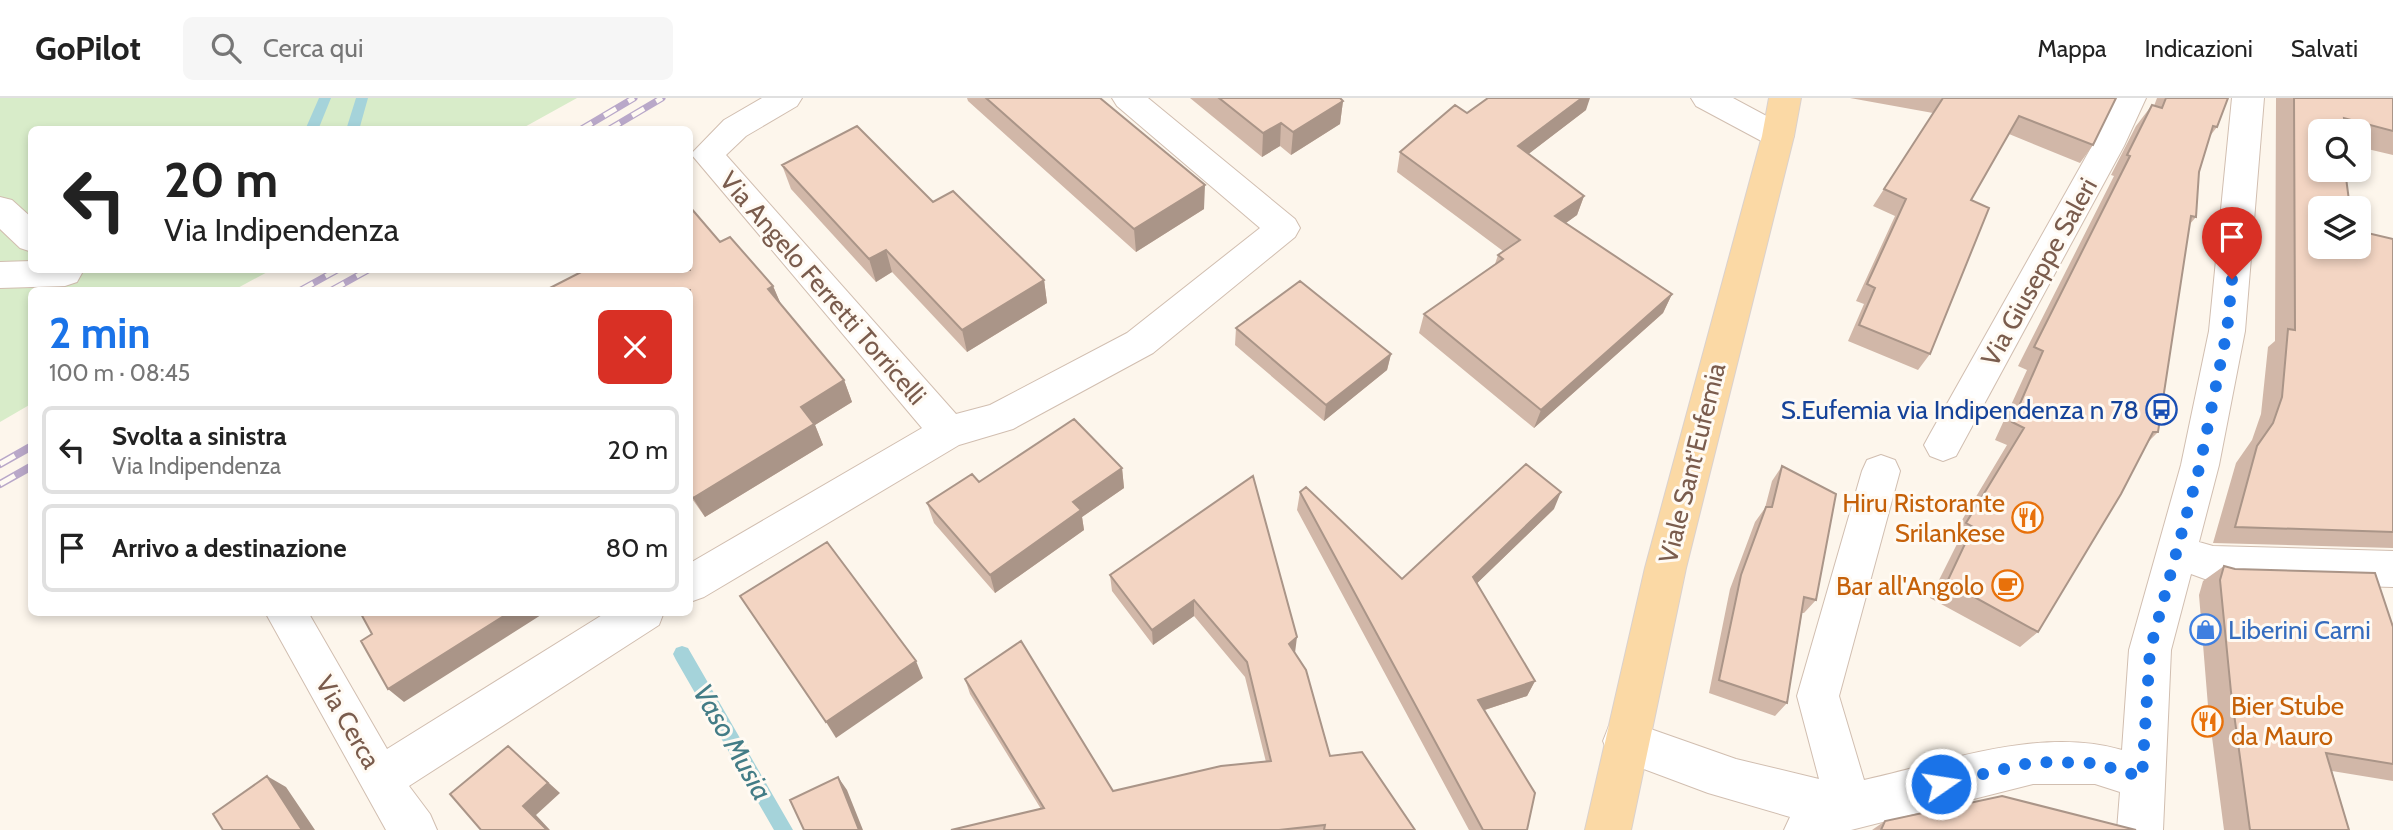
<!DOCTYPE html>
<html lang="it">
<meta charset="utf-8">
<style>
:root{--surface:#fff;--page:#f6f6f6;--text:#222;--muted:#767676;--line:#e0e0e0;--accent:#1a73e8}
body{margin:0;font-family:Cabin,sans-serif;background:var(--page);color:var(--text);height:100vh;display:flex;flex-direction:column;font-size:26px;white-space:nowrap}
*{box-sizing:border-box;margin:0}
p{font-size:23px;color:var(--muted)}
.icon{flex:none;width:38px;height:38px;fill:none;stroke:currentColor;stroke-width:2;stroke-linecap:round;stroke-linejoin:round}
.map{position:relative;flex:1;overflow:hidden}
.side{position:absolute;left:28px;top:189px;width:665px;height:329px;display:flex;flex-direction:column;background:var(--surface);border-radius:10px;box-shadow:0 4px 10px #0003}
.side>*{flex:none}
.top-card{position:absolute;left:28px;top:28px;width:665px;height:147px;border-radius:10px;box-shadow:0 4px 10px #0003;background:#fff;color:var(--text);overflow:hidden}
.tools{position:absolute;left:2308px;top:21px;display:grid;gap:14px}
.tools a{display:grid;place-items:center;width:63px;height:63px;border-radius:10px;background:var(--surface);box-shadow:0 4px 10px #0003;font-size:35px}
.pin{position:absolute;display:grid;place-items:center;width:60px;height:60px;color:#fff;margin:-72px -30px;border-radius:50% 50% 50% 0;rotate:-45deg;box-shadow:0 0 7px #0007}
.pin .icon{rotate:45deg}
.me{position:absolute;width:77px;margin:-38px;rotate:77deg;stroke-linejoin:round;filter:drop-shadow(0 0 5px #0008)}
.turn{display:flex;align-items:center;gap:24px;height:147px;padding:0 21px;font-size:32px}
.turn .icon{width:91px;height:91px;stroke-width:2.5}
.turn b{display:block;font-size:49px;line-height:60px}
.round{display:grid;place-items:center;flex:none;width:74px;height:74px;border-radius:10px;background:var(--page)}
.head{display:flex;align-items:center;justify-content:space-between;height:119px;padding:0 21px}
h1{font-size:42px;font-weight:700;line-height:52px;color:var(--accent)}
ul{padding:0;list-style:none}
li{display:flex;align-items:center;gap:21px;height:88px;margin:0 14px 10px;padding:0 7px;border:4px solid var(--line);border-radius:10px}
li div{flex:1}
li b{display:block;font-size:26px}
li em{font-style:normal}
header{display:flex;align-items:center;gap:42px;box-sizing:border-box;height:98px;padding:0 35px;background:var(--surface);border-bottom:2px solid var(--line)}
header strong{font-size:33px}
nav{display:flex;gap:38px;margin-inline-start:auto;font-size:24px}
.search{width:490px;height:63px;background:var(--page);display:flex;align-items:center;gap:18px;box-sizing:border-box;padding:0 24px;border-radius:10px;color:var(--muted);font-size:26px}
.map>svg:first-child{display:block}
</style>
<header>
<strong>GoPilot</strong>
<div class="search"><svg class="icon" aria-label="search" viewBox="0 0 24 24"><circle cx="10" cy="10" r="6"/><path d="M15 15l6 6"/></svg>Cerca qui</div>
<nav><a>Mappa</a><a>Indicazioni</a><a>Salvati</a></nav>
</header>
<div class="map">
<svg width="2393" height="732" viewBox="0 0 2393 732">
<rect width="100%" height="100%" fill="#fdf6ec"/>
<path fill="#d8ecc9" d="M0,0h577l-56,31 -489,1v140h239l-37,20h-202l-1,114 -31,18z"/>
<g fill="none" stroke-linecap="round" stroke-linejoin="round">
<path fill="#a5d3da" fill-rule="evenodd" d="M319,0h12l-13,32h-13z
M356,0h12l-9,32h-13z
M682,548l6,2 105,182h-19l-98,-170 -3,-6 3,-6z"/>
<defs>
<path id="minor" d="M762,0h40l-5,8 -51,30 -20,19 230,259 34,-9 137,-72 133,-105 -143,-122 -5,-8h36l147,121 5,9 -5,9 -142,116 -140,76 -54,16 -255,152 -14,5v-39l232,-135 -231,-274 33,-34z
M1691,0h42l56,30 5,8 -5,8 -11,3 -11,-3 -71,-38z
M2114,0h32l-22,48 -168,310 -13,5 -13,-5 -6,-11 6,-11 162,-288z
M2232,0h32l-19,233 -26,134 -20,77 14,4 180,5v36l-180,-5 -22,-8 -20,76 -8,180h-46l3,-38 -25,-8h-62l-182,46h-67l6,-13 -82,-24 -99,-37 -6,-15 6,-15 16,-6 111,39 83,20 -22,-83 65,-225 5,-11 14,-5 14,5 5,11 -61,225 25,84c81,-18 176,-54 258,-30l7,-100 52,-185 28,-134z
M0,99l12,3 20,18v34l-12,-4 -20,-19z
M32,163v9h48l2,3 -5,9 -12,4 -65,2v-26z
M265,514h43l79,137 220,-137h57l-5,13 -250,161 21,28 7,16h-51z"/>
<path id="major" d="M1769,0h32l-7,38 -108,432 -55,262h-46l60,-262 117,-432z"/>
</defs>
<use href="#minor" stroke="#d1beb0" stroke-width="2"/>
<use href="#major" stroke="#dad1cd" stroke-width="2"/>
<use href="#minor" fill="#fff" fill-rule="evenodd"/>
<use href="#major" fill="#fbd9a5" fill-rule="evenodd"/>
<defs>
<path id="rail-far1" d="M580,32l54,-32
M608,32l54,-32
M301,192l36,-20
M332,192l36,-20"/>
<path id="rail" d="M0,366l32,-18
M0,386l32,-18"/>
</defs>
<use href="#rail-far1" stroke="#b9a8c9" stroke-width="7"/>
<use href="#rail" stroke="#b9a8c9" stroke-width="8"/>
<use href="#rail-far1" stroke="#fffaf3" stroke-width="4.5" stroke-dasharray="14" stroke-linecap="butt"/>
<use href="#rail" stroke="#fffaf3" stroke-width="5" stroke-dasharray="17" stroke-linecap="butt"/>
</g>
<path fill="#d1b7a8" d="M967,0h133l104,111 -68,43 -168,-151z
M1190,0h150l3,3 -3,23 -49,31 -11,-9 -18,11z
M1850,0h266l-23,47 -13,18 -71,-29 -38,66 -41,154 -12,16 -70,-29 16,-37 -8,-3 39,-85 -22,-10 60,-93z
M2157,0h71l-11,29 -7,9 -11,36 -3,45 -7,8 -31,207 -9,9 -111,191 -18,15 -90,-49 27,-54 -7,-4 57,-95 -12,-5 32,-70 -9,-4 96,-190 -3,-1 25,-49 16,-21 2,1z
M2276,0h117v57l-34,-8v-16h-39v116l73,-8v309l-180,-5 23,-80 16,-23 9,-26 7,-67 7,-6z
M1586,12l-58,44 56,42 -7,19 -11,8 106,71 -9,19 -129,115 -115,-95 5,-19 71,-50 3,-9 5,-4 -106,-79 3,-20z
M782,67l151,37 111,78 3,23 -80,49 -75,-80 -16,10 -85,-93z
M720,144l53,44 8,19 63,75 8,22 -37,23 8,20 -118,72 -15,-21v1v-207z
M1236,230l155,26 -4,16 -63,51 -89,-76z
M1782,368l34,134 -12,13h-2l-15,90 -12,13 -66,-23 21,-104 25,-67 10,-14 7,-27z
M1122,370l2,20 -42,29 2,13 -89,63 -61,-70 -7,-20 52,-21z
M1253,378l42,177 35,103 85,74h-464l90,-21 -71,-115 -5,-15 148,112 153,-29 -21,-85 -51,-61 -41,29 -41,-54 -2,-16z
M1300,394l102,87 152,-70 -77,74 58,98 -8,15 -42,14 42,120h-58l-172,-320z
M2224,468l169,61v154l-61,-10 17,59h-125l-16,-124 -9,-111 4,-14z
M1885,723l251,9h-264z"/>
<path fill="#aa9588" d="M1582,0h8l-4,12 -73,56 5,-20z
M1343,3l-3,23 -49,31 2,-23z
M1281,25l-1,23 -18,11 1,-24z
M1205,87l-1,24 -68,43 -2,-23z
M1584,98l-7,19 -28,20 6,-19z
M886,152l6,22 -16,10 -7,-23z
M1044,182l3,23 -80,49 -5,-22z
M773,188l10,23 -15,-20z
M1672,196l-9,19 -129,115 7,-18z
M1391,256l-4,16 -63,51 2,-16z
M844,282l8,22 -37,23 8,20 -118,72 -12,-19 108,-91z
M1122,370l2,20 -42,29 2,13 -89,63 -5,-18 83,-73z
M1561,394l-7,17 -87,84 6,-16z
M1194,502v16l-41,29 -1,-15z
M510,514h30l1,3 -137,87 -16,-13z
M1297,539l-2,16 -6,-9z
M916,563l7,17 -87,60 -10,-16z
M1535,583l-8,15 -55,18 6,-14z
M508,648l52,47 -24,22 14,15h-3l-24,-24z
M267,678l19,11 29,43h-13z
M838,679l9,13 16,40h-4z"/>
<path fill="#f3d5c3" stroke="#aa9588" stroke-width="2" d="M986,0h114l105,87 -71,44z
M1219,0h121l3,3 -50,31 -12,-9 -18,10z
M1488,0h94l-64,48 66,50 -29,20 117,78 -131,116 -117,-96 79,-55 -5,-4 22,-15 -120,-88 55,-47 12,8z
M1943,0h173l-23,47 -74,-29 -48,84 18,8 -59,146 -71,-29 16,-37 -8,-4 39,-85 -22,-10z
M2166,0h62l-11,29 -4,-1 -14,46 -3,45 -5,-1 -33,216h-5l-32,62 -83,138 -91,-50 26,-55 -7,-4 58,-95 -12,-6 31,-71 -9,-4 96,-191 -3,-1 25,-50 10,3z
M2294,0h99v33l-49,-13 2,13h-26v39h25l5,38h-30v39h39v-16l34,8v293l-158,-5 22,-81 16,-23 9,-26 6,-68 7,1z
M857,28l76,76 20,-11 91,89 -82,50 -76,-80 -17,9 -87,-94z
M690,109l30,35 10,-5 43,49 -5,3 76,91 -43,27 13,17 -121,74 -3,-5v-115l1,-1 -1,-2v-85h-144l39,-20h105z
M1300,183l91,73 -65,51 -90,-77z
M1074,321l48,49 -49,34 8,8 -91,65 -63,-72 45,-29 7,8z
M1526,366l35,28 -88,85 62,104 -57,19 57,93 -8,37h-44l-183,-338 6,-5 96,92z
M1782,368l54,28 -20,106 -12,-3 -17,106 -68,-23 22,-105 25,-68h6z
M1253,378l44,161 -8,7 17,26 24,86 32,-4 53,78h-91l1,-5 -46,5h-328l93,-22 -79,-129 56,-38 92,150 108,-25 50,-5 -24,-99 -53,-62 -42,30 -42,-55z
M827,444l89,119 -90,61 -86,-126z
M2224,468l11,3 140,4 18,54v137l-67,-11 23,77h-99l-19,-138 -11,-112z
M360,514h150l-122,77 -27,-48 11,-7z
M508,648l40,37 -25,23 24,24h-66l-31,-36z
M267,678l35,54h-79l-10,-16z
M838,679l21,53h-55l-14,-30z
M2002,698l134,34h-255l4,-9z"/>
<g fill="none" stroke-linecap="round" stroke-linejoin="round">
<path stroke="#1a73e8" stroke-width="12" stroke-dasharray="0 21.6" d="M1941,686l93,-22 61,1 47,14 8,-127 50,-185 27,-134 5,-52"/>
</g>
<defs>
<symbol id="bus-ring" viewBox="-11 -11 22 22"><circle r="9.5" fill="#fffaf3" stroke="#1a4fb4" stroke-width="1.5"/><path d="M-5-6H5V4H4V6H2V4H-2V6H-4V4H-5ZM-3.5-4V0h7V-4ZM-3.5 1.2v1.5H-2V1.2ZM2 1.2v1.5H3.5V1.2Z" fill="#1a4fb4"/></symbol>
<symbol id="restaurant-ring" viewBox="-11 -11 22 22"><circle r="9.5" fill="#fffaf3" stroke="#e8710a" stroke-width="1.5"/><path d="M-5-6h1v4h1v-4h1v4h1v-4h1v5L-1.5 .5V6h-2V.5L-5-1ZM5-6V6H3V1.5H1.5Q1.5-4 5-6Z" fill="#e8710a"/></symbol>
<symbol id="cafe-ring" viewBox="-11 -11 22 22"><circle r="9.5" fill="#fffaf3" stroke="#e8710a" stroke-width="1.5"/><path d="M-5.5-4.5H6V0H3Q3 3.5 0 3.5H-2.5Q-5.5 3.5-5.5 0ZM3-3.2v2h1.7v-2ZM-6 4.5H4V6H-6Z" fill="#e8710a"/></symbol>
<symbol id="shop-ring" viewBox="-11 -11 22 22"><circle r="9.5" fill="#fffaf3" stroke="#3f7fe0" stroke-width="1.5"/><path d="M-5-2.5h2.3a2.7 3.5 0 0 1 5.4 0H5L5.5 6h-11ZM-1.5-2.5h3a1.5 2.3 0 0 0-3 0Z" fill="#3f7fe0"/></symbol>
</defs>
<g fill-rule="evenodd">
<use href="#bus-ring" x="2144" y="294" width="35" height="35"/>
<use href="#restaurant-ring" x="2010" y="402" width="35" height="35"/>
<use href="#cafe-ring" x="1990" y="470" width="35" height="35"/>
<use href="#shop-ring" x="2188" y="514" width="35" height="35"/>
<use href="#restaurant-ring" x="2190" y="606" width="35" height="35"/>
</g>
<g text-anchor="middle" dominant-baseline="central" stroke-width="6" stroke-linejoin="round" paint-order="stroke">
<g font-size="26" fill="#7a5c4d" stroke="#fffaf3">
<text transform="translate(2039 174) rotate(-61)">Via Giuseppe Saleri</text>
<text transform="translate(823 190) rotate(49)">Via Angelo Ferretti Torricelli</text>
<text transform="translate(1692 365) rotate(-76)">Viale Sant'Eufemia</text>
<text transform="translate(348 624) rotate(60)">Via Cerca</text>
</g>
<g font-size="26" fill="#164399" stroke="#fffaf3" text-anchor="end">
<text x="2139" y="312">S.Eufemia via Indipendenza n 78</text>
</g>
<g font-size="26" fill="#c56008" stroke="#fffaf3" text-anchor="end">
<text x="2005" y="405">Hiru Ristorante<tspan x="2005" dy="30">Srilankese</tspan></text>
<text x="1984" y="488">Bar all'Angolo</text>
<text x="2231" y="608" text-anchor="start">Bier Stube<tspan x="2231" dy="30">da Mauro</tspan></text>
</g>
<g font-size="26" fill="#366cbe" stroke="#fffaf3" text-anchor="start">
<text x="2228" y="532">Liberini Carni</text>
</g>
<g font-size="28" font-style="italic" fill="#437c86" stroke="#fffaf3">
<text transform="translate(733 644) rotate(60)">Vaso Musia</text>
</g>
</g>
</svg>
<div class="tools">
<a><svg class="icon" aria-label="search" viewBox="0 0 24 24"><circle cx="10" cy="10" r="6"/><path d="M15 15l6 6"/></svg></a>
<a><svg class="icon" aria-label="layers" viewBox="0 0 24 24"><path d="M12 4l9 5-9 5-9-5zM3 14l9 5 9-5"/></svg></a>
</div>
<div class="pin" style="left:2232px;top:181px;background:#d93025"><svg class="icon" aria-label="arrive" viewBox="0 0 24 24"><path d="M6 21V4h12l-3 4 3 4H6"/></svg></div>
<svg class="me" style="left:1941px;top:686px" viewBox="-20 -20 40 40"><circle r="17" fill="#1a73e8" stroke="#fff" stroke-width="3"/><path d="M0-11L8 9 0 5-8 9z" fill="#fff"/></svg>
<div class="top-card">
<div class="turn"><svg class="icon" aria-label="left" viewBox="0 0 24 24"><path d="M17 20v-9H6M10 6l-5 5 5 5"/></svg><div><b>20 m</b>Via Indipendenza</div></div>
</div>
<section class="side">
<div class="head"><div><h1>2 min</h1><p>100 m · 08:45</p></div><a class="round" style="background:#d93025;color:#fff"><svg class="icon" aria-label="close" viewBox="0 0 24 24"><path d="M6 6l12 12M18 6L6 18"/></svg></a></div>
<ul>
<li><svg class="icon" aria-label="left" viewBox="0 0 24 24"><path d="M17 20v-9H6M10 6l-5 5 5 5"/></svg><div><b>Svolta a sinistra</b><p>Via Indipendenza</p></div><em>20 m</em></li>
<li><svg class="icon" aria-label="arrive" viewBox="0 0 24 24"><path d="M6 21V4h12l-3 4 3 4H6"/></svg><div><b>Arrivo a destinazione</b></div><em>80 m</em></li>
</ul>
</section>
</div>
